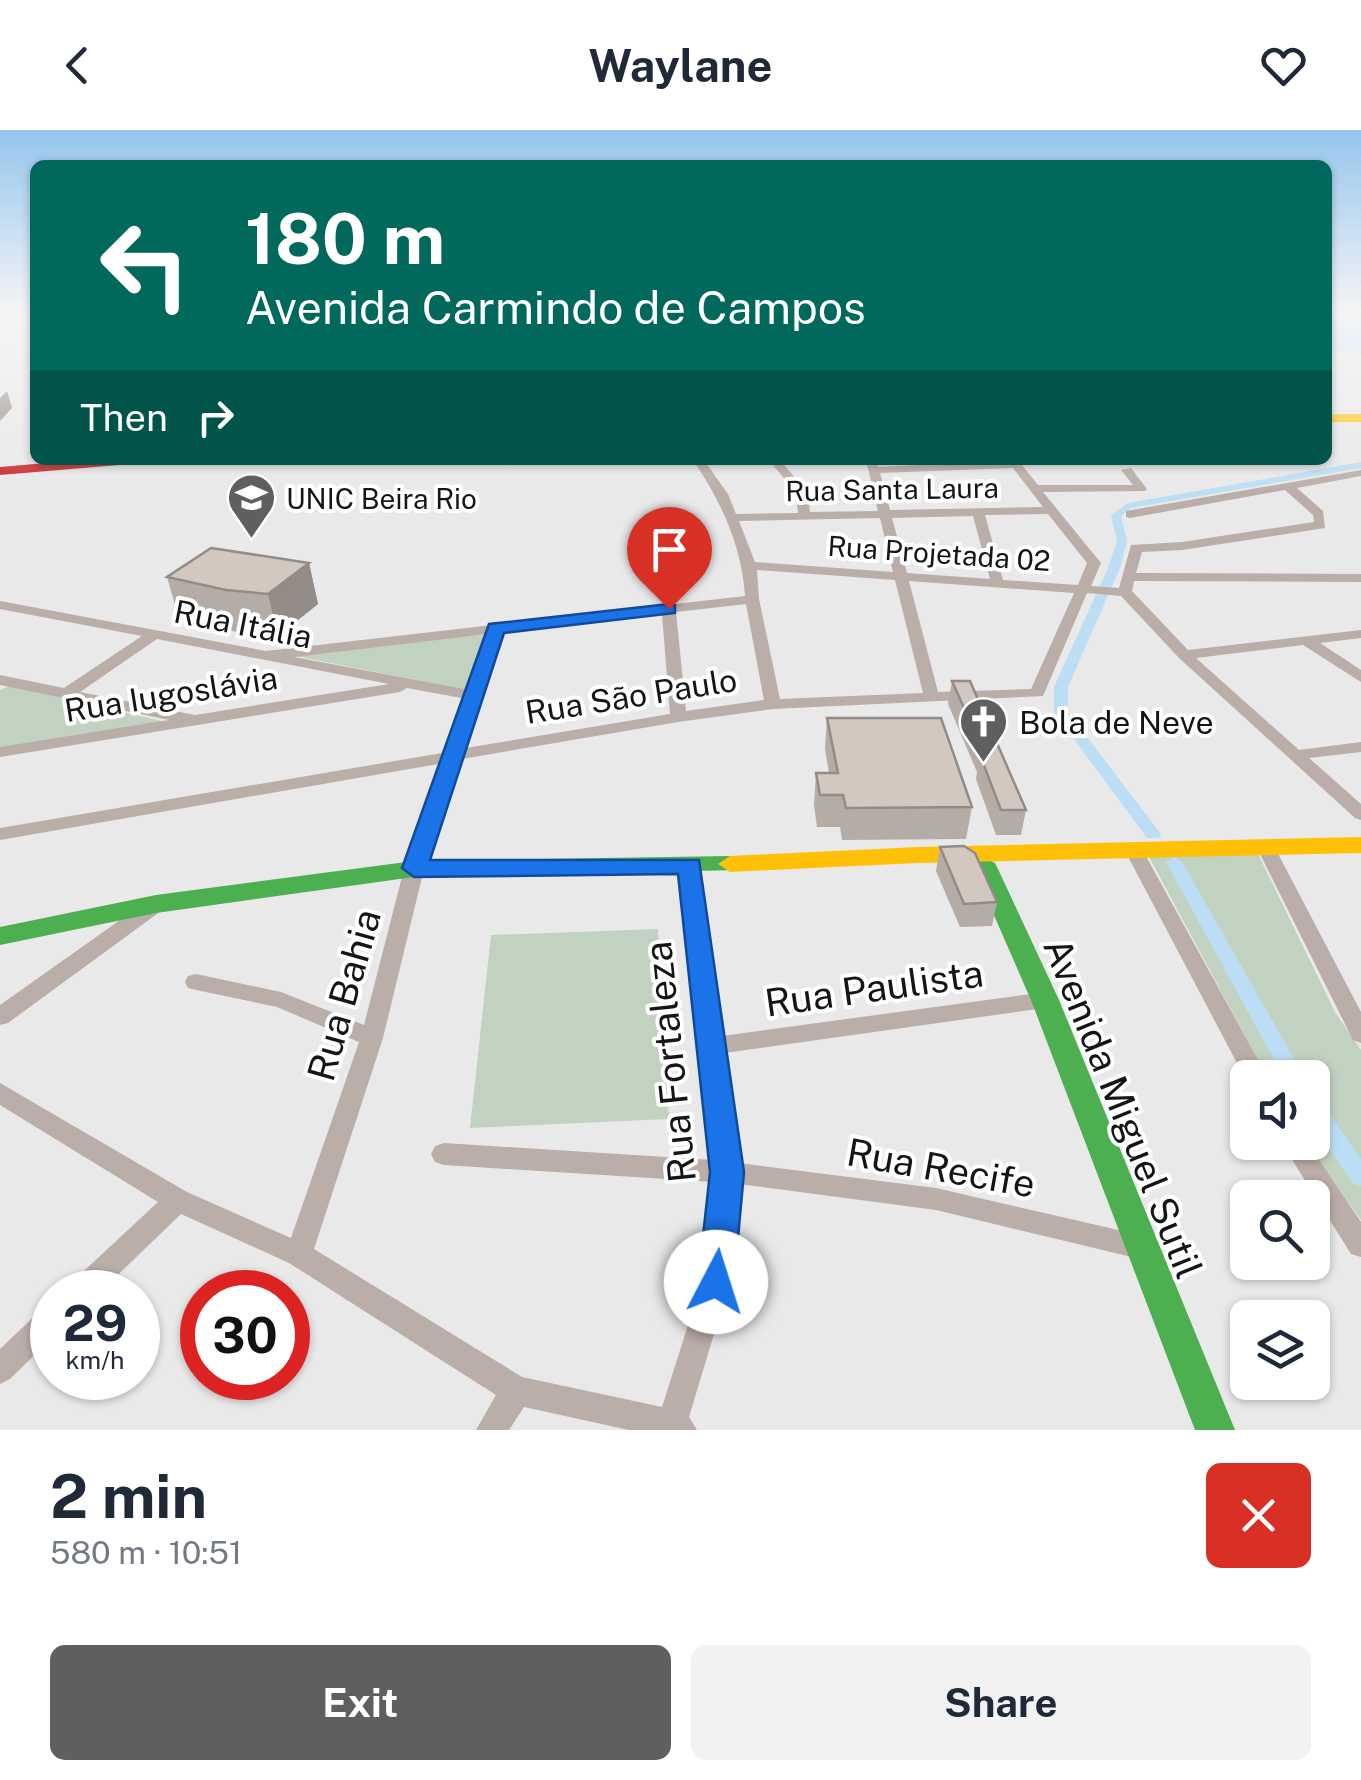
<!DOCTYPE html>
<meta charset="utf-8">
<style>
:root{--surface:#fff;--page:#f2f2f3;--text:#1f2937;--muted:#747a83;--accent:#5f5f60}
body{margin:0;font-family:"Public Sans",sans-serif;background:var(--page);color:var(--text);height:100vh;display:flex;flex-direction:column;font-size:38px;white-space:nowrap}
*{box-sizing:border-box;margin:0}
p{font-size:32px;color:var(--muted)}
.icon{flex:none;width:55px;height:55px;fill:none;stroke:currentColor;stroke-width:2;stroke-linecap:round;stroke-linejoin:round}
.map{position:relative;height:1300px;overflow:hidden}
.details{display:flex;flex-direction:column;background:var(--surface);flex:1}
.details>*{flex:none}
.guide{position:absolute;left:30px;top:30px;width:1302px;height:305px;border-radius:15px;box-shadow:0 2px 8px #0004;background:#00695c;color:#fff;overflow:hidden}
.buttons{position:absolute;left:1230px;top:930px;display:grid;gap:20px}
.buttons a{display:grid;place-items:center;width:100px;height:100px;border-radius:15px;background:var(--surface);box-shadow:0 2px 8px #0004;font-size:50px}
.speed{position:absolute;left:30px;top:1140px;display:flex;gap:20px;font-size:50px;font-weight:700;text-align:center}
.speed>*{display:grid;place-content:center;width:130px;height:130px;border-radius:50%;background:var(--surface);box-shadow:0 2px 8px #0004;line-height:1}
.speed small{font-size:25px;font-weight:400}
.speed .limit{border:15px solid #d22;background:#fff;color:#111}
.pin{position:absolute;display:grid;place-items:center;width:85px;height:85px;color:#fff;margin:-102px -42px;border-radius:50% 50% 50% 0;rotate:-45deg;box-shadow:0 0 10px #0007}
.pin .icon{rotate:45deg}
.me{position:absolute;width:110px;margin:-55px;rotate:5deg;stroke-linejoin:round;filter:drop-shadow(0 0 8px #0008)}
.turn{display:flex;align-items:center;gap:35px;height:210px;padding:0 50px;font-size:45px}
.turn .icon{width:130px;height:130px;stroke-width:2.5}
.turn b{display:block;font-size:70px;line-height:85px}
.then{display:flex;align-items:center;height:95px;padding:0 50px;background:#0003;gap:20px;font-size:38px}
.round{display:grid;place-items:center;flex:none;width:105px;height:105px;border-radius:15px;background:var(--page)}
.overview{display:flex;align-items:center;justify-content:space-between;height:170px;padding:0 50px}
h1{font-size:60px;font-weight:700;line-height:75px}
.action{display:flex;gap:20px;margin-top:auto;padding:20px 50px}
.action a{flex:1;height:115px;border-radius:15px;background:var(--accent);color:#fff;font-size:40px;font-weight:700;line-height:115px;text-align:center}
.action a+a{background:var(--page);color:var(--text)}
header{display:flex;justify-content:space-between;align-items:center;height:130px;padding:0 50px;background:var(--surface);font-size:45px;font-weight:700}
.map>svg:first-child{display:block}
</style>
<header><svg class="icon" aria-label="back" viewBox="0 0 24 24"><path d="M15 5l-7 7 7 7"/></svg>Waylane<svg class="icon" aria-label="heart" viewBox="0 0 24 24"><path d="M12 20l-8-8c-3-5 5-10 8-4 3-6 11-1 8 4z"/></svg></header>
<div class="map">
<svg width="1361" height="1300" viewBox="0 0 1361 1300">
<rect width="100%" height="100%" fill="#e9e9ea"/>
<path fill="#c2d2c0" d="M484,504l-11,53 -5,3 -178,-35z
M7,557h9l150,35 -166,27v-59z
M1147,723l111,1 77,158 26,38v170l-55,-77 6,-1v-64l-45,-1z
M658,799l11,190 -199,9 21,-193z"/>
<path fill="#bcdef4" d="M1328,183h33v41l-33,-5z"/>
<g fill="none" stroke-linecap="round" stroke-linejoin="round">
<path fill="#bcdef4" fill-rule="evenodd" d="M1361,332v6l-230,40 -10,8 6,25 -7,27 -52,119v25l93,122 -2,4h-12l-93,-126v-25l54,-119 9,-27 -6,-26 17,-12z
M1174,727l8,5 123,216h-21l-118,-216z
M1312,967l7,2 42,60v27l-8,-2 -41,-61z"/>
<path fill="#bbada7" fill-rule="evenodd" d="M693,330h11l24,34 8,20 62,-1 -2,-20 -27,-33h70l-5,3 -50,2 24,27 2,20 68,-1 -12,-51h10l2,7 140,-7 20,25h95l-12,-15 10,-2 16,21 -2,2 -102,1 58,71 -10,23 28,2 12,-43 51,-3 132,-20 -1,-7 -28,-25 -155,28 -4,-1v-6l235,-41v6l-64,12 26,23 2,17 -143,22 -40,2 -6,21 225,1v8l-227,-1 -2,10 56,59 173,-20v8l-41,5 41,27v12l-58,-37 -107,13 103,92 62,-8v10l-52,6 52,46v16l-6,-2 -176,-160 -58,-62 -34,-3 -44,103 -270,13 -95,13 -216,37 -38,110 -41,169 -69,211 208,128 140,30 40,-126 11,-99 -269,-17 -9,-3 -4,-8 4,-8 9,-3 269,17 -33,-294 10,-6 10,6 22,170 323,-44 8,2 3,6 -3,6 -8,2 -321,45 15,110 197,25 204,47 10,3 4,9 -4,9 -10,3 -204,-49 -197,-26 -9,97 -41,136 8,13h-68l-105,-23 -15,23h-33l20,-35 -207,-132 -108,-49 -81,78h-33l4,-9 87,-81 -158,-97v-22l187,109 104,46 68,-196 -82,-35 -81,-17 -8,-2 -3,-6 3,-6 8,-2 85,18 83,33 40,-156 40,-106 -444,77v-12l448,-76 19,-53 -60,-11 -7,4 -400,65v-10l169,-27 -169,-35v-10l64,13 78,-52 -142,-27v-8l266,50 479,-55c-3,-50 -24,-95 -52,-136zM1013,338l30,39 -153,3 -10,-37zM1048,384l39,49 -9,22 -75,-5 -18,-65zM973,386l17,63 -83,-6 -15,-55zM880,388l13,54 -138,-10 -16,-41zM757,440l138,10 28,113 -143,6 -21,-100zM909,451l165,12 -43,96 -93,3zM746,474l18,96 -78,11 -10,-99zM662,484l8,100 -204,34 36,-116zM487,504l-17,56 -176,-33zM157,509l232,45 -194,31 -115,-23z
M1266,712l9,6 86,164v31l-8,-3 -96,-192z
M1133,713l9,6 126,229h-20v6l-124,-235z
M154,769l7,2 3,5 -3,5 -153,112 -8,2v-20l147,-104z
M1281,1012h26l54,80v35l-10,-3z
M52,1175v33l-42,41 -10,5v-35l42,-40z"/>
<path fill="#4caf50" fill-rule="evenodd" d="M962,716l33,17 3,6 61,131 176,430h-40l-164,-430 -55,-126 -26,-20z
M730,726l12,8 -3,6 -325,7 -258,36 -156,32v-18l156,-32 258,-34z"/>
<path fill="#ffc107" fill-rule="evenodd" d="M1328,284h33v8h-33z
M1361,707v16l-443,10 -188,9 -12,-8 12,-8 188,-9z"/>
<path fill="#c62828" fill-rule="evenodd" d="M80,330h58l-7,4 -131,11v-8z"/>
</g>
<path fill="#b5aca5" d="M309,433l9,41 -40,32 -41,-4 -58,-13 -12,-42z
M952,551l74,129 -5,25h-25l-20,-56 1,-7 -29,-68z
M827,588l145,89 -6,32 -124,1 -2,-13h-23l-3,-22 2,-32h13l-4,-24z
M940,717l57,55 -5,24 -32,1 -24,-56z"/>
<path fill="#938c86" d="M7,261l5,17 -12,13v-23z
M309,433l9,41 -40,32 -10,-42z"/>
<path fill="#d2c8c0" stroke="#938c86" stroke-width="2.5" d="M211,418l98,15 -41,31 -42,-4 -59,-13z
M952,551h18l56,129h-25l-21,-55h5z
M827,588h114l31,89 -126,1 -3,-13h-23l-4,-22h22z
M964,716l11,7 22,49 -33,2 -24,-57z"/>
<linearGradient id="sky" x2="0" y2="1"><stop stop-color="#96c5ed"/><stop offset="0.5" stop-color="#f5f5f6"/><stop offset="1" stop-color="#f5f5f6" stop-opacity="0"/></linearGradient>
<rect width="1361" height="365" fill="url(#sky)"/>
<path fill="#1a73e8" stroke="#114b97" stroke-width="2.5" d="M669,474l6,1v8l-171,20 -74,227h269l45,312 -10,110 -5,11 -13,5 -13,-5 -5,-11 12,-110 -32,-298 -264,3 -12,-9 87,-244z"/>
<defs>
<symbol id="university-pin" viewBox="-11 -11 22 30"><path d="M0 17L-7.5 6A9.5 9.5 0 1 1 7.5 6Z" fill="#5f5f60" stroke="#fff"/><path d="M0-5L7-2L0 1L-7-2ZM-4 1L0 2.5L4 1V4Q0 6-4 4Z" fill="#fff"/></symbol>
<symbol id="church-pin" viewBox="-11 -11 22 30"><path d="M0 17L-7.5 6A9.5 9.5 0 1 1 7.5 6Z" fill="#5f5f60" stroke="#fff"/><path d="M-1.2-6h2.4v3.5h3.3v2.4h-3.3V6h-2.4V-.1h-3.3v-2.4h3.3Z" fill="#fff"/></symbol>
</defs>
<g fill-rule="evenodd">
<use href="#university-pin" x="224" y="340" width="55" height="75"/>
<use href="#church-pin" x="956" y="564" width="55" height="75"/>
</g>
<g text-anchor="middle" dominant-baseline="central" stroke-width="8" stroke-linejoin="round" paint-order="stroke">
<g font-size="28" fill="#141515" stroke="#fff">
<text transform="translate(892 359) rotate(-1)">Rua Santa Laura</text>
<text transform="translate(939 423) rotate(4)">Rua Projetada 02</text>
</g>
<g font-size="28" fill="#141515" stroke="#fff" text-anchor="start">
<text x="286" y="368">UNIC Beira Rio</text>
</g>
<g font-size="32" fill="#141515" stroke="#fff">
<text transform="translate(243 494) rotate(11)">Rua Itália</text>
<text transform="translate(171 564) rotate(-9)">Rua Iugoslávia</text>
<text transform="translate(631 566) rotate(-9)">Rua São Paulo</text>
</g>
<g font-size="32" fill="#141515" stroke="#fff" text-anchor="start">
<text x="1019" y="592">Bola de Neve</text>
</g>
<g font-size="38" fill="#141515" stroke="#fff">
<text transform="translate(874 858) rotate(-8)">Rua Paulista</text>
<text transform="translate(344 865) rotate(-74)">Rua Bahia</text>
<text transform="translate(670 932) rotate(-96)">Rua Fortaleza</text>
<text transform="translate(1123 978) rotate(68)">Avenida Miguel Sutil</text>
<text transform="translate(941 1038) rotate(10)">Rua Recife</text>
</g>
</g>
</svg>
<div class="buttons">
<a><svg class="icon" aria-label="sound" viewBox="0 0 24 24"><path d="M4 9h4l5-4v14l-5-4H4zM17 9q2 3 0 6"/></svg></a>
<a><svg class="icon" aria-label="search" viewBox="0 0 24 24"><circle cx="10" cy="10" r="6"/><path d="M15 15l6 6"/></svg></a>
<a><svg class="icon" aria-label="layers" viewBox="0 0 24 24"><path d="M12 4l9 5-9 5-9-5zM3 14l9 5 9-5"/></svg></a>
</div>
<div class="speed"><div>29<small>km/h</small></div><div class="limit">30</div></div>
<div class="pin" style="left:669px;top:479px;background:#d93025"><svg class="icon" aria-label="arrive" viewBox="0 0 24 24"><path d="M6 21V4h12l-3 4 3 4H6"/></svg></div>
<svg class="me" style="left:716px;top:1152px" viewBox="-20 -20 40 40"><circle r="19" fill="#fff"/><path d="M0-13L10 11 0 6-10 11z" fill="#1a73e8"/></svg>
<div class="guide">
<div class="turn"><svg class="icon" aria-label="left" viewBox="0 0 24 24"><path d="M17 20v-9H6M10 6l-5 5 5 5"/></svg><div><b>180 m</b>Avenida Carmindo de Campos</div></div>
<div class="then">Then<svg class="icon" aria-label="right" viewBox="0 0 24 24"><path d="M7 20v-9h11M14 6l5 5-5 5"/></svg></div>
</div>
</div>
<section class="details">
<div class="overview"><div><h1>2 min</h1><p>580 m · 10:51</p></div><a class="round" style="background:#d93025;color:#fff"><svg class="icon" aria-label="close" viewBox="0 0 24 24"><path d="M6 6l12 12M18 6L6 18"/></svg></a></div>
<div class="action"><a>Exit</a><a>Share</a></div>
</section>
